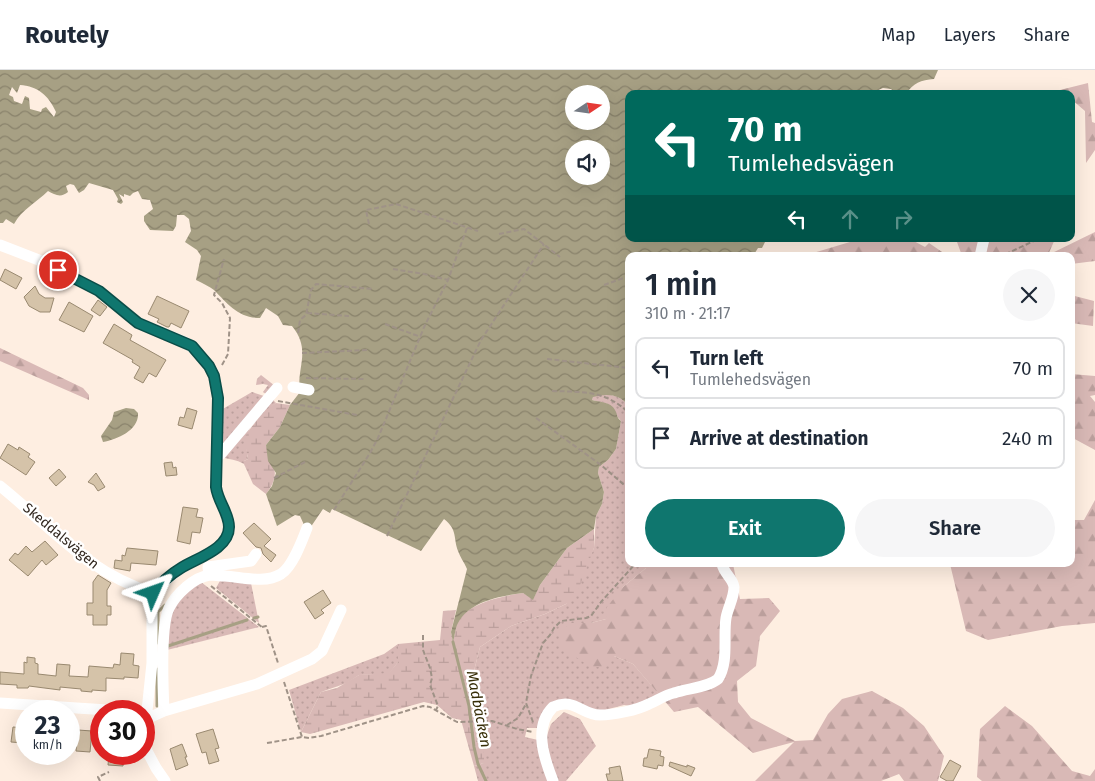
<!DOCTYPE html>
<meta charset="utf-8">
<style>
:root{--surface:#fff;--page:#f6f6f7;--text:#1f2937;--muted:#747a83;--line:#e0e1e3;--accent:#0f766e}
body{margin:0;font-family:"Fira Sans",sans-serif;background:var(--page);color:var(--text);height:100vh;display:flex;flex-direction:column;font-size:19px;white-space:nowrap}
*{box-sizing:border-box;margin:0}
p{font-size:16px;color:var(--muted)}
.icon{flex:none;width:28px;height:28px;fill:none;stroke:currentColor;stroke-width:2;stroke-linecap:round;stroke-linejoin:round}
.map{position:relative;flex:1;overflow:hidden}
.details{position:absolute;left:625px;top:182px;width:450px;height:315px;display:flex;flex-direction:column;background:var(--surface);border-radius:10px;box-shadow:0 5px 20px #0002}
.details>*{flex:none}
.top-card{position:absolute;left:625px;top:20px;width:450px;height:152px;border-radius:10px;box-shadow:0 5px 20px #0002;background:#00695c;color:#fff;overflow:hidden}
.needle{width:32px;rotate:77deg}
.tools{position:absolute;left:565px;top:15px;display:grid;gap:10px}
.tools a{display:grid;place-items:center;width:45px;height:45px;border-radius:50%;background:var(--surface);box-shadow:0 5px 20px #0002;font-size:25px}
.speed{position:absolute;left:15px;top:630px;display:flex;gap:10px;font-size:25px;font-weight:700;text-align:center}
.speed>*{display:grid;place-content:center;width:65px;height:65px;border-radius:50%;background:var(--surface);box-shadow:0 5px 20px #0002;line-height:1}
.speed small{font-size:12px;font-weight:400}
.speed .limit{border:8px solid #d22;background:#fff;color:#111}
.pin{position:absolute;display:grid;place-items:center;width:42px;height:42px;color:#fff;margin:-21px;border:2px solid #fff;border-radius:50%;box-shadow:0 1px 5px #0007}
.me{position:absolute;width:55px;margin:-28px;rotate:47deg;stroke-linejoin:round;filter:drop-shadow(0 0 4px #0008)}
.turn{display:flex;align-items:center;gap:18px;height:105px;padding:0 20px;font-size:22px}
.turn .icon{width:65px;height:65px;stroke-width:2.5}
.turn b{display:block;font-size:35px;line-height:42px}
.lanes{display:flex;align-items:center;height:48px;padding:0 20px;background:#0003;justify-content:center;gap:25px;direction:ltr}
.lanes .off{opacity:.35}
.round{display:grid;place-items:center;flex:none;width:52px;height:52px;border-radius:26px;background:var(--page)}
.overview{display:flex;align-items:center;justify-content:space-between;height:85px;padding:0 20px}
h1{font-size:30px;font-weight:600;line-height:38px}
.button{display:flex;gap:10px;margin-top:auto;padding:10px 20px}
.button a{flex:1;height:58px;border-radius:30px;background:var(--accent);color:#fff;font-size:20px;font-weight:600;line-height:58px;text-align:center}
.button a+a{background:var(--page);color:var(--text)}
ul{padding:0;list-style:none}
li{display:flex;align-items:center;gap:15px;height:62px;margin:0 10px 8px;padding:0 10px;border:2px solid var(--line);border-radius:10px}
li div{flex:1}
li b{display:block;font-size:19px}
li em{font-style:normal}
header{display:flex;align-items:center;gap:30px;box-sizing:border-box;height:70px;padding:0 25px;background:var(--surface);border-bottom:1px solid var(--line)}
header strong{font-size:24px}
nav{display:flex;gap:28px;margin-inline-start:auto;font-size:18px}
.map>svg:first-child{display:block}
</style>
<header>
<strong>Routely</strong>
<nav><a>Map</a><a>Layers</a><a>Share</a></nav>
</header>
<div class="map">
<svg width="1095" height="711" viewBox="0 0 1095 711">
<defs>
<pattern id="grass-dots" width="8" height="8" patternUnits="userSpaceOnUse" patternTransform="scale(1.25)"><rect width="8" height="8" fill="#d9b9b6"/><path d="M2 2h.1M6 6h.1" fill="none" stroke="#bb9f9c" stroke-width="1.8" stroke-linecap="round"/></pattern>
<pattern id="forest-firs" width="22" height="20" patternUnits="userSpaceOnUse" patternTransform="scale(1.25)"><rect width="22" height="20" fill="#d9b9b6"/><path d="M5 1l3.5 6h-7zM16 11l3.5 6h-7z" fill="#bb9f9c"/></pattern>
<pattern id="wetland-marsh" width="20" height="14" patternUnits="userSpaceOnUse" patternTransform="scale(1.25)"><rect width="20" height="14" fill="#d9b9b6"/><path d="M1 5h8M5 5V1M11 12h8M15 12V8" fill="none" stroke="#bb9f9c"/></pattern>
<pattern id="water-waves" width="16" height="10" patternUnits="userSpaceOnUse" patternTransform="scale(1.25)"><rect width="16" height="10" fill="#a7a084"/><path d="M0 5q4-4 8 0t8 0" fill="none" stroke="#89826b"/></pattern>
</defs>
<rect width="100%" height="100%" fill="#feeee1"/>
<path fill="url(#grass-dots)" d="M261,305l14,11 -1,15 2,2c-4,3 -23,21 -26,25 -4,8 -4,23 -2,31l-4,2v3c-8,-5 -14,-4 -22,-7l-1,-47 31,-18 12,4 2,-2 -3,-2 5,-7 -5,-1 -7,1 1,-6z
M604,324c11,1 17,3 25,12v158h17v4l-23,19 -17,32 -15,4h-20l43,33 19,8 26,30 -27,12 -8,-1 -23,6 -8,-1 -24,-10 -32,28h-10l-2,9 13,3 8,-2 5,-14 13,-12 16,7 16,27 -30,35h-88l-4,-15 10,-3 -10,-92 6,-24 31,-21 34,-12 21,-10 28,-56 2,-32 6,-12 2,-12 -6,-19 1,-6 9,-7 8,-11 5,-28 -13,-17 -16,-4 1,-4z
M221,509l30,4 8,40 -43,-35z
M201,512l58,45 -92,23 2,-35 15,-21z
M398,574v18l-9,12 -30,1 -12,8 -26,9 -20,40 -12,-42 95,-36z"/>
<path fill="url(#forest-firs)" d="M1088,13l4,39 3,1v27l-9,13 -1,-52 -14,-12v-5h-6l-5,-4z
M1095,162v29l-24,3v-8h-268l57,-17h50l15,8 4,-4 16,11 16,-1 -4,-11 12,-3h86l-7,16z
M1071,225l23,6 -1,25 -22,-3z
M0,278l83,40 6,7v5l-89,-39z
M1071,304l24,2v19l-5,1 5,6v48l-24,-13z
M1095,430v123l-33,3 -74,14 -22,-9 -16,-67h121v-44h13z
M646,494h87l7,35 29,-1 11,13 -20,25 -4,30 -19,15 1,21 13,16 44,23 18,-1 15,-26 14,-15 30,-8 31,17 21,18 20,30 -6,25h-34l-5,-7 -18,7h-126l39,-39 -41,11 -55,-46 -24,5 -41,-48 -19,-8 -8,11h-15l-31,-20v-15l11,-9h20l15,-4 1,-12 16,-20 23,-19z
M1005,636l27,20 40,45 18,5 5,-7v12h-113l-5,-4 3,-48z"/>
<path fill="url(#wetland-marsh)" d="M276,333l14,2 -10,22 -14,18c8,21 15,30 0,49l-13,-10 -9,-20v-3l4,-2 -4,-21c7,-11 21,-29 32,-35z
M594,459v19l-17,45 -11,11 -21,10 -34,12 -31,21 -6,24 10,83v9l-10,3 -13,-46 -9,-2 -15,-13 -13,-3 -114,32 -9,-2 20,-40 16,-4 22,-13 30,-2 9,-11v-18l42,-4 3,-29 13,-1 -5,22 2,9c2,-5 2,-11 3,-16 9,-22 47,-29 67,-32l10,6 7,-14 27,-37z"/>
<path fill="url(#water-waves)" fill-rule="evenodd" d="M0,0h938l-4,9c-13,1 -21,4 -28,15h-9l-6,-5 -8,-1 -7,3v3h-247v145h132l4,3 -3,6h-4l-5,8h-124v150c-10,-12 -21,-13 -36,-9l-1,3c8,2 19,2 23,10 3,5 1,7 6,11l-5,28 -8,11 -9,7 -1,6 6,19 -2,12 -6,12 -2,13 -27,19 -27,37 -7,15 -10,-7c-23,3 -53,8 -65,30 -3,5 -3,13 -5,19l-2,-10 16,-63c-3,-7 -7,-12 -9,-18 -5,-13 0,-21 -14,-32l-23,32 -89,-42 -2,4 -7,-4 -13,19 -5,-1 -5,-11 -5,-1 -18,11 -11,-32 6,-8 4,-13 -8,-12 -2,-16 14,-18 10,-22 10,-13c-4,-25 12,-41 -8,-66l-9,-1 -5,-9 -12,-8 -6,10c-22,0 -32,-14 -46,-28 -5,-4 -12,-7 -18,-10l5,-24 -4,-6 -12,-8 6,-11 -2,-12 -5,-4h-7l-1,11 -3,5 -23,-1 -6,-9v-5l9,-7 -3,-9 -8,-1 -4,-8 -5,2 -3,3 -6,-2v3l-5,-3 4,8 -2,2 -4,-2 1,-3 -5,-9 -24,-7 -5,7 -5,3 -5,-8 -4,-1 -4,2 2,6c-7,6 -13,3 -20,-1 -12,12 -26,18 -34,33l-8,-5 -3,4h-3zM20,15c18,1 29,11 36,27l-2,5 -8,-10 -4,2 -1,3 -11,-3 -1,-11 -4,-2 -3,8 -8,-3 -1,-4 -4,-2 3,-8 5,6zM574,24h27v27h-27zM574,79h27v27h-27z
M126,338l8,1 4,4c1,17 -20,26 -35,29l-2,-6 11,-16 2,-8z"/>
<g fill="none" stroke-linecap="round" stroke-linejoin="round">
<path stroke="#a7a084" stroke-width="3" d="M254,548l4,-1
M453,572l16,64 5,41 4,17 8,17
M158,573v-31l7,-7
M168,575v1l79,-26
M157,636v-37"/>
</g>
<path fill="#d5c3a9" stroke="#998970" d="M5,199l17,9 -6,11 -16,-9z
M35,216l4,8 6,4h9l-4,14h-10l-11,-6 -5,-9z
M157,226l32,15 -8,17 -10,-5 -2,4h-2l-10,-5 2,-3 -11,-5z
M98,230l9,7 -7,9 -9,-6z
M69,232l24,14 -9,16 -25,-12z
M114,254l18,11 -2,5 36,20 -10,17 -7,-4 -6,10 -9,-5 6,-11 -8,-5 1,-2 -30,-17z
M187,338l10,3 -5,18 -14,-4 2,-8 4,1z
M8,374l10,6 1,-3 11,7 -2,3 7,5 -9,13 -26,-17z
M172,392l1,6 3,-1 1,8 -11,1 -2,-13z
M59,399l7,8 -10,9 -7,-8z
M96,403l9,14 -7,4 -4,-6 -6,-3z
M183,437l15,2 -2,8 7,1 -3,15 -8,-1 -2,12 -13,-3z
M254,453l17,16 -7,7 12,9 -5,7 -8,-8 -2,-6 -5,-1 -13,-14z
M45,471l13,14 -12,10 -4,-5 -14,16 -19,-16 6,-7 3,2 8,-9 6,6z
M127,478l31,3 -2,14 -25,-2 -1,8 -16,-3 1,-8 7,1v-6l3,1z
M98,505l13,8 -4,7v16h4v9h-4v10h-14v-10h-6v-12h6v-21z
M323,520l8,13 -10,7 3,3 -9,6 -11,-17z
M121,583l13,1 -1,11 6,1 -1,12 -14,-1v2l-18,-1v13l-14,-1v2l-11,-1v-2l-21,-2v3l-31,-4 -1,2h-11v-3l-17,-1v-12l24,2v-12l3,1v-6l8,1v5l3,1v10l18,2 1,-12 13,1 -1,11 19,1 1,-11 24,2 1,-4 6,1z
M13,657l13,1v12h-2v3l-13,-1z
M213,659l6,19 -4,1 4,12 -10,3 -3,-12 -4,1 -6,-19z
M78,660l14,1 -2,21 -14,-1z
M182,674l5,13h-2l3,8 -12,5 -6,-21z
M649,679l12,2 -1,5 4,1 -1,9 -5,-1 -1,4 -14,-3 1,-8h3z
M109,685l15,1 -1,10 -15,-1z
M950,690l11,6 -8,15h-6l-7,-4z
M670,692l17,5v-2l8,3 -4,8 -22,-10z
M620,696l3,15h-15l-2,-7h4l-1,-6z"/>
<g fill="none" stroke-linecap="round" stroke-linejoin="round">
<path stroke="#9f9287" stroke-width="2" stroke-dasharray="5 2.5" stroke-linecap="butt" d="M369,154l-3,-14 30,-6 82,27
M499,164l25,-5 36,28
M998,186l8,-2 32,-15
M393,199l31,5 24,6
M604,215l25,-9
M307,243l42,3
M385,254l36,13
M298,263l2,-13 6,-5 5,-25 5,-6 57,5
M302,283l65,-3
M547,289l82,9
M222,295l6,-11 2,-36 -8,-15 -8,-8 10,-36
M306,308l58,1
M552,321c31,1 53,-1 77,22
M278,331l79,14
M536,348l65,47 28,24
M274,408l31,-16
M334,440l36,-57 8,-15 47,-113 23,-45 19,-52
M387,466l94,-196 63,-96
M211,516l52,42
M262,557l4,-1 12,37
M423,565v15l7,18 2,10 -2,7 8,21 -2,4
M284,612l18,55
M533,652l-7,-19 5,-27 12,-33 7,-8 4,-7 7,-7 25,-3 5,-2 10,-14 34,-38
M507,655l11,-7 8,-14
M267,673l35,-6 7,1 12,-2 102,-30 7,1 27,15 35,-1 25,8 16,3
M100,711l-2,-4 11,-5"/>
<path stroke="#fff" stroke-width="11" d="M0,175l44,17 55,29 39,32 47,19 12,9 16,21 3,14 2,12 -2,89c2,15 13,28 13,41 -1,21 -31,30 -46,39 -7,4 -13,10 -19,15 -5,5 -10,8 -12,15v66l-7,67 1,19 10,19 9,13
M980,186l4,-17
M293,317l16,3
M218,385l3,-1 56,-66
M0,416c51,41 88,87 153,107
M209,505l-1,-8 43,-6 5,-7
M0,633l123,8
M164,641c-1,-23 -4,-85 5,-103 7,-14 25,-31 41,-33 4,0 10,1 15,1 17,1 40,8 56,-2 12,-8 21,-33 26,-46
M144,645l9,1 11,-5 93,-27 55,-25 10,-8 19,-41
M553,711c-9,-23 -20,-54 0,-74 21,-10 29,8 47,8 14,0 37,-5 49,-11 9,-4 16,-9 25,-11 13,-5 33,-5 44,-14 11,-17 5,-42 8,-61 2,-11 8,-20 8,-31 -1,-9 -10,-13 -12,-23"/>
</g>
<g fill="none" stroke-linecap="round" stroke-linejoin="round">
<defs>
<path id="route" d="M58,200l41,21 39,32 54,23 17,20 5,10 4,22 -2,89c2,15 13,26 13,40 0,22 -32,31 -48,41 -10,6 -21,16 -28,25"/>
</defs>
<use href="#route" stroke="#0a4d48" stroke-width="12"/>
<use href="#route" stroke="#0f766e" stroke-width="9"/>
</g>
<g text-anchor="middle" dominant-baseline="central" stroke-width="5" stroke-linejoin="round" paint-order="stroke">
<g font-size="14" fill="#31271f" stroke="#fff">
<text transform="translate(61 466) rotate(40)">Skeddalsvägen</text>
</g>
<g font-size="15" font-style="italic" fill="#372e07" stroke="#fff">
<text transform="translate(479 639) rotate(79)">Madbäcken</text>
</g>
</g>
</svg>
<div class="tools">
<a><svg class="needle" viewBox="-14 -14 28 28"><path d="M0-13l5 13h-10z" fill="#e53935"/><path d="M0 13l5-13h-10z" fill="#747a83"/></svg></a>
<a><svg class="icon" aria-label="sound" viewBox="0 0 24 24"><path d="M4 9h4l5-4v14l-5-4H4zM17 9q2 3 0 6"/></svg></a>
</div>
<div class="speed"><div>23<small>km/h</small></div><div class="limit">30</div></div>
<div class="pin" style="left:58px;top:200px;background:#d93025"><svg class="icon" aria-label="arrive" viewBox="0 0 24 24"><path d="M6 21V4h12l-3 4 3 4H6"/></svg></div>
<svg class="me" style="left:153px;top:523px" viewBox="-20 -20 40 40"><path d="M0-17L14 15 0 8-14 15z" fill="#0f766e" stroke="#fff" stroke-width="4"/></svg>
<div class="top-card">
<div class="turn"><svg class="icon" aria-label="left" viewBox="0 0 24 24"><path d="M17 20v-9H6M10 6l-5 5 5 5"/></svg><div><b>70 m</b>Tumlehedsvägen</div></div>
<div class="lanes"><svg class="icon" aria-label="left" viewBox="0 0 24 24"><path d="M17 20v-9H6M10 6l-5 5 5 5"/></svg><svg class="icon off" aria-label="ahead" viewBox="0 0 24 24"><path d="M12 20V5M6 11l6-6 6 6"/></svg><svg class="icon off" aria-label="right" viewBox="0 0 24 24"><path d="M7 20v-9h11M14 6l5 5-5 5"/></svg></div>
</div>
<section class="details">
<div class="overview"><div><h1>1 min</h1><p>310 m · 21:17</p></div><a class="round"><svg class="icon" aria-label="close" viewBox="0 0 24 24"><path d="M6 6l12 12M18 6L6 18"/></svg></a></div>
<ul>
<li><svg class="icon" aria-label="left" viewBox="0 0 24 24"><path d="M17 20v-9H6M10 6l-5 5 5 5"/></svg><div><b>Turn left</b><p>Tumlehedsvägen</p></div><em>70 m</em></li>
<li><svg class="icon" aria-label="arrive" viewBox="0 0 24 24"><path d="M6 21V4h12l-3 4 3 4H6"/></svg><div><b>Arrive at destination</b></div><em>240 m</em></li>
</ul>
<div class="button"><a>Exit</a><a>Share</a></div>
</section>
</div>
